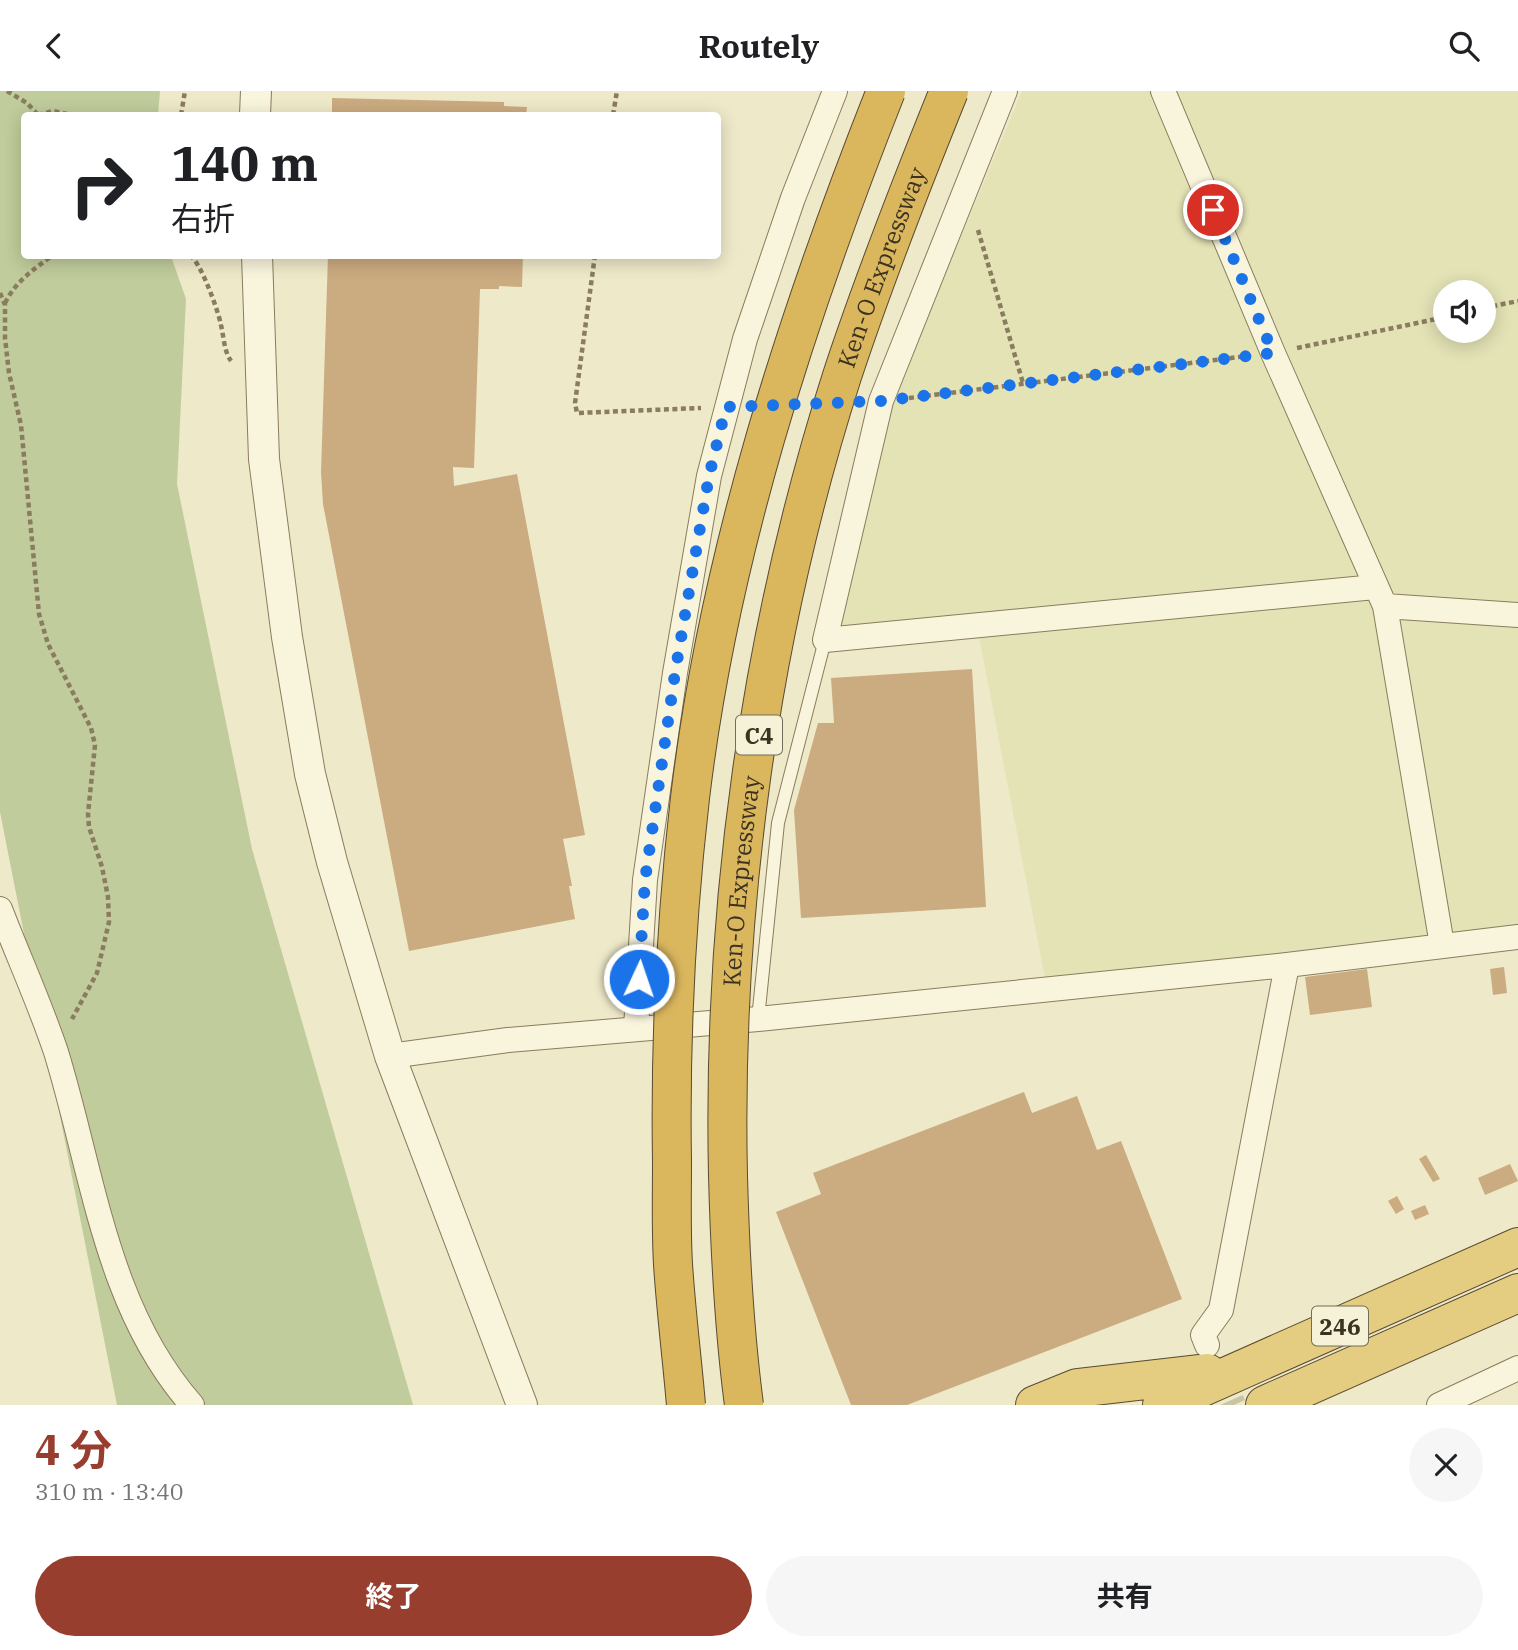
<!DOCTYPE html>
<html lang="ja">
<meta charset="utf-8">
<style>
:root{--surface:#fff;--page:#f6f6f6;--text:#202124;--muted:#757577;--accent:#983e2f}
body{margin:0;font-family:"IBM Plex Serif","Noto Sans JP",serif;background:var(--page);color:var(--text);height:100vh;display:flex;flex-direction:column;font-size:26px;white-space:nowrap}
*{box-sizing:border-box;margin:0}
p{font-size:23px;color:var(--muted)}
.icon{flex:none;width:38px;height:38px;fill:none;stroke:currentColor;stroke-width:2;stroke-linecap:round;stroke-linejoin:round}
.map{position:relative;height:1314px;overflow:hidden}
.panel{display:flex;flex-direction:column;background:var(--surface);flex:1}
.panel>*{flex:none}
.banner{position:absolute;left:21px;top:21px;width:700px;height:147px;border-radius:7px;box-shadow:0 4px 18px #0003;background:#fff;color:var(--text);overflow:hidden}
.buttons{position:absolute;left:1433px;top:189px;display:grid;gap:14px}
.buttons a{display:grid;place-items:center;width:63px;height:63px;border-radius:50%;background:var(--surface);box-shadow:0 4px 18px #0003;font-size:35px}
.pin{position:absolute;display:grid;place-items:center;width:60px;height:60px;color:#fff;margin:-30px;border:4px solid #fff;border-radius:50%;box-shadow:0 2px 7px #0007}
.me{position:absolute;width:77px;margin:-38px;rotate:3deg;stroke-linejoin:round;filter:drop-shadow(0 0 5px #0008)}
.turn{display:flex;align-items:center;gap:24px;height:147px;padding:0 35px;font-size:32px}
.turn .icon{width:91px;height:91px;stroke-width:2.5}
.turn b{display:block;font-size:49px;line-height:60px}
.round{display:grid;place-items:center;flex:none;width:74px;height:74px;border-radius:37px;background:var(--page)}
.summary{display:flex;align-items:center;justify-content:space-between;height:119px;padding:0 35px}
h1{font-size:42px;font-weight:700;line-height:52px;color:var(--accent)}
.action{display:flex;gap:14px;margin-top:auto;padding:14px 35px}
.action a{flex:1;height:80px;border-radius:42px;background:var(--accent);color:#fff;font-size:28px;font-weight:700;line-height:80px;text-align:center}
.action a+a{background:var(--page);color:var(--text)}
header{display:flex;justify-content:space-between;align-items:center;height:91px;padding:0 35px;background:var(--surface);font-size:32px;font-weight:700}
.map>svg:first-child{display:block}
</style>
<header><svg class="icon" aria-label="back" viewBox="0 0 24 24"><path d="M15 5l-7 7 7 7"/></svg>Routely<svg class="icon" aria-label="search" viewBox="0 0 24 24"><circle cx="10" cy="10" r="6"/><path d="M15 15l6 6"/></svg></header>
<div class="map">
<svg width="1518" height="1314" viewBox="0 0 1518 1314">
<rect width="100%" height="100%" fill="#eee9c9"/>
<path fill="#e4e3b6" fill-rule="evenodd" d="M1022,0h496v837l-473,50 -69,-357 -143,13 64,-244zM1446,201h38v39h-38z"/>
<path fill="#c0cc9c" d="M0,0h160l-2,24h-134v140l147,1 15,43 -9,185 75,365 161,556h-296l-117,-593z"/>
<path fill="#cbab80" d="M332,7l172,4v4l23,1 -1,8h-194z
M328,164h195l-1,32 -23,-1v3h-19l-6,179 -21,-1 1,19 63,-12 68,361 -22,4 9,47h-3l6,33 -166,32 -86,-447 -2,-32z
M972,578l14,238 -185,11 -7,-108 24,-87h16l-3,-45z
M1504,876l3,26 -14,2 -3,-26z
M1367,878l5,38 -62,8 -5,-38z
M1024,1001l8,21 45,-17 20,54 24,-9 61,158 -275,106h-56l-75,-193 45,-18 -8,-21z
M1426,1064l14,24 -7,3 -14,-23z
M1510,1073l8,17 -33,14 -7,-17z
M1397,1105l7,13 -8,5 -8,-13z
M1425,1114l4,9 -14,6 -4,-9z"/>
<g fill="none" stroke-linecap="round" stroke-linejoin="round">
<path stroke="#cac4a7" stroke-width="24" stroke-dasharray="24 12" stroke-linecap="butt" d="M1217,1276l17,38"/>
<defs>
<path id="service" d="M758,928l20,-196 47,-183"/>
<path id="minor" d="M1005,0l-124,310 -56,239 550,-53
M1163,0l110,262 112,253 57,339
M1385,515l133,9
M0,818c18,47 40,95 56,143 37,120 50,256 136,353
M636,937l9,-148 30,-207 34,-197 36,-137 48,-141 42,-107
M390,965l118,-16 250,-21 529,-54 231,-28
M1207,1254l-4,-10 18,-25 66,-345
M1439,1314l79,-37"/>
<path id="tertiary" d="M255,24l1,-24
M257,164l7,204 23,178 23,137 22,88 58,194 132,349"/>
<path id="trunk" d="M1035,1314l42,-17 130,-15
M1162,1314l356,-158
M1265,1314l253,-112"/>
</defs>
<use href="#service" stroke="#8a7c5e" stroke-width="14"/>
<use href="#minor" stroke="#8a7c5e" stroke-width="26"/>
<use href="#tertiary" stroke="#8a7c5e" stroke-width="32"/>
<use href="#trunk" stroke="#594a31" stroke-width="40"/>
<path stroke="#8a7c5e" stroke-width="4.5" stroke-dasharray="5 3.5" stroke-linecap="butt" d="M7,0l20,12 11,12
M38,24l15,-4 19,4
M181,24l4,-24
M613,24l4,-24
M978,139l45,153
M190,164c11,8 28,55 31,70 3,13 3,26 10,36
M595,164l-20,148 2,10 124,-5
M0,202l5,12v33l4,35 12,52 18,189 9,30 43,84 4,17 -7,69 1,13 13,40 6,30 1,25 -12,51 -25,46
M5,212c11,-22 28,-33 48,-48
M1484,217l34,-7
M1297,257l149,-31
M909,307l338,-42"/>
<use href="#service" stroke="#f9f4dc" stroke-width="12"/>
<use href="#minor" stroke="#f9f4dc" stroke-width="24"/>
<use href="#tertiary" stroke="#f9f4dc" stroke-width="30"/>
<use href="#trunk" stroke="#e4cc80" stroke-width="38"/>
<defs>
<g id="motorway-bridge">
<path d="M686,1314c-4,-47 -10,-94 -13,-141 -2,-34 -1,-68 -1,-102 -2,-121 4,-243 18,-364 29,-243 106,-480 196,-707"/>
<path id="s1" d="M744,1314c-10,-76 -14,-153 -16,-229 -6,-269 32,-544 114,-800 32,-97 69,-191 107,-285"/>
</g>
</defs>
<use href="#motorway-bridge" stroke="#594a31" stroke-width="40" stroke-linecap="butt"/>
<use href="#motorway-bridge" stroke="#dab65d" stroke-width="38"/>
</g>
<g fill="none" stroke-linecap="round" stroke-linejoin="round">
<path stroke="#1a73e8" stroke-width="12" stroke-dasharray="0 21.6" d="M639,888l6,-99 30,-207 34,-197 17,-69 155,-6 392,-48 -60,-143"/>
</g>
<g text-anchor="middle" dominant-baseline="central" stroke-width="5" stroke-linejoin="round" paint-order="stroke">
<g fill="#f5f2d8" stroke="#736c58" stroke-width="2">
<rect x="736" y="624.5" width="46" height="39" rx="5"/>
<rect x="1312" y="1215.5" width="56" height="39" rx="5"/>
</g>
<g font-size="23" font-weight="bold" fill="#3b3221">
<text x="759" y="644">C4</text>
<text x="1340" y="1235">246</text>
</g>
<g font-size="24" fill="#3b3221" stroke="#f5f2d8">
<text stroke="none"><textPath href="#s1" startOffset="1157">Ken-O Expressway</textPath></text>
<text stroke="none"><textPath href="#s1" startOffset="525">Ken-O Expressway</textPath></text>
</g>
</g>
</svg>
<div class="buttons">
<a><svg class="icon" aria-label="sound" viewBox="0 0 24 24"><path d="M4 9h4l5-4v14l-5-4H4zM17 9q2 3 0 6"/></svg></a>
</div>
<div class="pin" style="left:1213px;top:119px;background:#d93025"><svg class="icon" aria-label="arrive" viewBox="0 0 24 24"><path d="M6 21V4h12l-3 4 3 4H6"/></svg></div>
<svg class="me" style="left:639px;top:888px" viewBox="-20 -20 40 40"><circle r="17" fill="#1a73e8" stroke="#fff" stroke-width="3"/><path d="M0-11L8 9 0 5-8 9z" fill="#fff"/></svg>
<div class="banner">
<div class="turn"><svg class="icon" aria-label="right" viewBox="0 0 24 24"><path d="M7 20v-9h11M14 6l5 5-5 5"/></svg><div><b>140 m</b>右折</div></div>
</div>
</div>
<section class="panel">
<div class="summary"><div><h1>4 分</h1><p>310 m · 13:40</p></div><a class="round"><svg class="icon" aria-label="close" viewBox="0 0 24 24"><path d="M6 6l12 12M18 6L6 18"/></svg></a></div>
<div class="action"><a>終了</a><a>共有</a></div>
</section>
